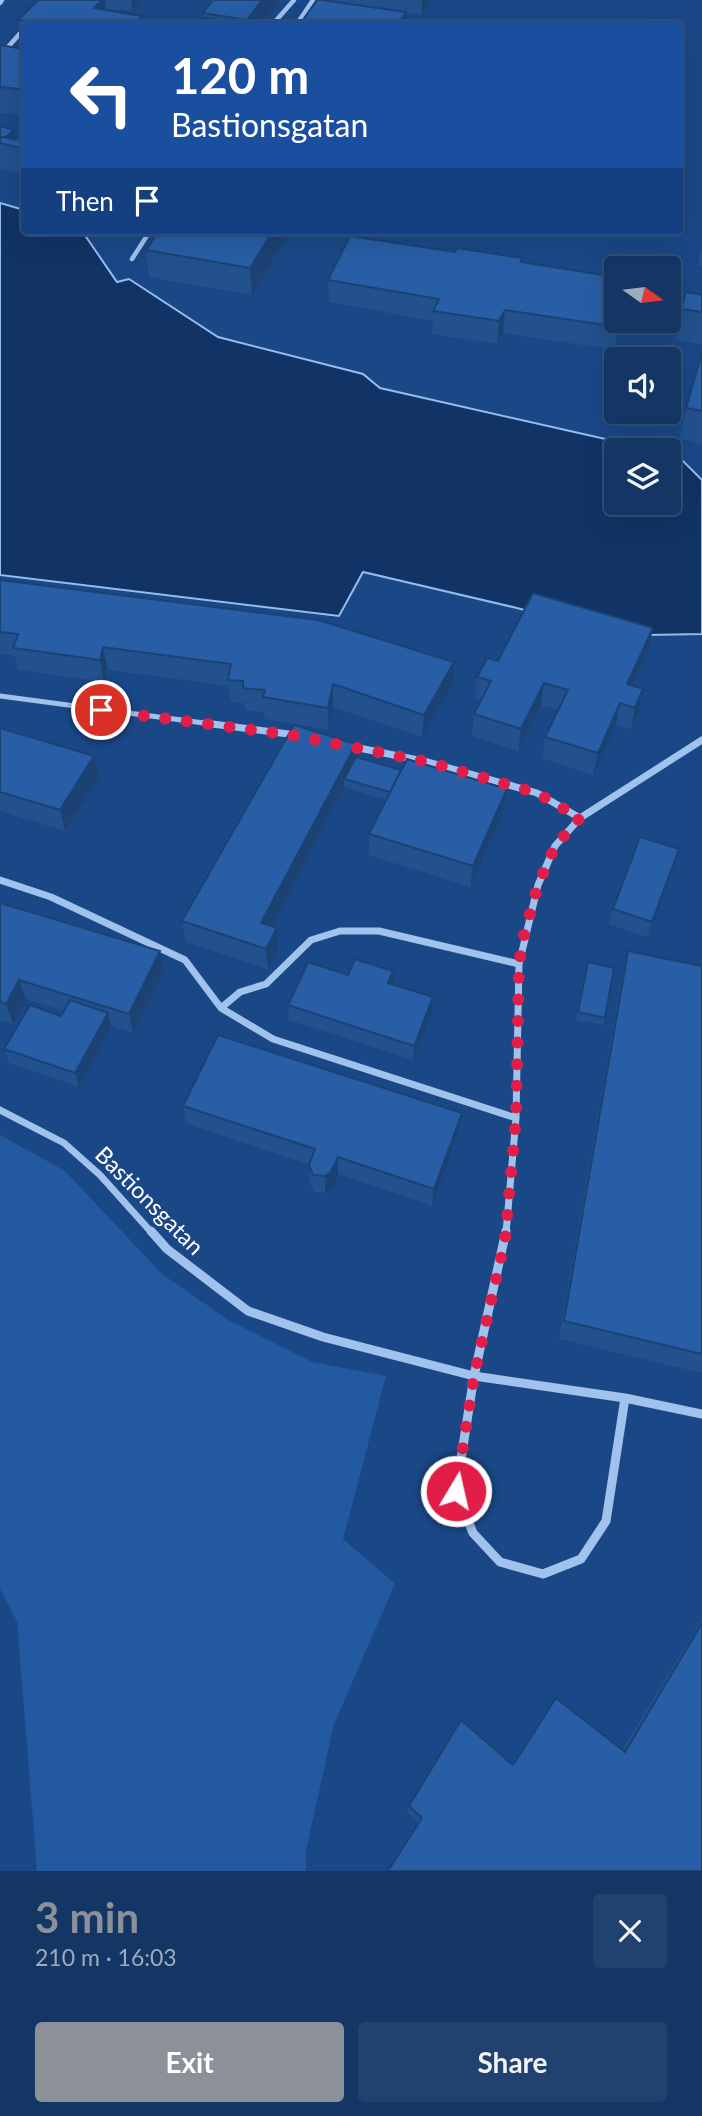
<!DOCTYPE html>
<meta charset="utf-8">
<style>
:root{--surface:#143665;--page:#21416e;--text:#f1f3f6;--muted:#9dabbf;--line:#335079;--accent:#8c9099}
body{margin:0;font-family:Lato,sans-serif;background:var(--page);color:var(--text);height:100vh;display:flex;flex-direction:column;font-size:26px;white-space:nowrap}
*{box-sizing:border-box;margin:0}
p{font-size:23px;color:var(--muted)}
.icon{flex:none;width:38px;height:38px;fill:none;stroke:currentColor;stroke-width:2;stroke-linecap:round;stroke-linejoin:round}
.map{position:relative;height:1871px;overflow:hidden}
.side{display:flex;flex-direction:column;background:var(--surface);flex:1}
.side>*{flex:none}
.hud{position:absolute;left:21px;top:21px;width:662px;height:214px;border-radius:7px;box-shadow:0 7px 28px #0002,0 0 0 2px var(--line);background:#1a4fa0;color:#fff;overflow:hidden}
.needle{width:46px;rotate:104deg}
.fabs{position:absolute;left:604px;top:256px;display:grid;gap:14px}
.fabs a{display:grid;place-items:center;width:77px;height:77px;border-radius:7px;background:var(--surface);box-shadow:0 7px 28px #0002,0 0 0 2px var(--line);font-size:35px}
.pin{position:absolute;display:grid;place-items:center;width:60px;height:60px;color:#fff;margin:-30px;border:4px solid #fff;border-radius:50%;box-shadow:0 2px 7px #0007}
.me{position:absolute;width:77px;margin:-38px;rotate:9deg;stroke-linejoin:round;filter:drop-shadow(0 0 5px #0008)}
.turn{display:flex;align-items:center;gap:24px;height:147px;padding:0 35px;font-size:32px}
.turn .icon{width:91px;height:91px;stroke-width:2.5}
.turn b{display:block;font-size:49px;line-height:60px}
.then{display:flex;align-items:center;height:66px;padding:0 35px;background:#0003;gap:14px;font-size:26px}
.round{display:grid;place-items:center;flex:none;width:74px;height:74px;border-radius:7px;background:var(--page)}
.headline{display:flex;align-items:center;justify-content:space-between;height:119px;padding:0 35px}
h1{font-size:42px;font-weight:700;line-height:52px;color:var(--accent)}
.button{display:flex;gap:14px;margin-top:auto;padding:14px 35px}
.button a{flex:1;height:80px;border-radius:7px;background:var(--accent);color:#fff;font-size:28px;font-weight:700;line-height:80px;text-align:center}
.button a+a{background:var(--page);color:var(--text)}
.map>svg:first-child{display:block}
</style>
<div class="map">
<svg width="702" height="1871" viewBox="0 0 702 1871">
<rect width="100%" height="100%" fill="#1a4887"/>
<path fill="#2359a0" d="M0,1135l65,36 97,103 68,47 82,41 74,14 -43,163 52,45 -61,140 -28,126v21h-269l-20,-250 -17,-32z"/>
<path fill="#113365" stroke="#94bdef" stroke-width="2" d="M0,203l24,7v21h58l35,51 12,-3 89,58 145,37 17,14 274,62h-38v52h52l1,-48 11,4 22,22v154l-54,1 -9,6 -122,-33 -154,-36 -24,44 -339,-41z"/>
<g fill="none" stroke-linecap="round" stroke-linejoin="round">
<path stroke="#a1c2ec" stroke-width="4.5" d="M0,3l2,-3
M273,24l21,-24
M297,24l16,-24
M0,56l24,-27
M132,259l18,-28"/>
<path stroke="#a1c2ec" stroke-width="5" d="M0,696l219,29"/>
<path stroke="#a1c2ec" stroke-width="7" d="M205,723l91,12
M349,746l79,16 109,31 43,25
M0,880l51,17 134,63 36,48 52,31 243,79
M221,1008l19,-16 26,-8 45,-44 29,-9h39l140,33
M0,1110l64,33 36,32 52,58
M506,1233l10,-115 3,-154 19,-79 17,-39 25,-28 122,-78"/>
<path stroke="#a1c2ec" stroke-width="9" d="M151,1231l16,18 81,62 75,26 151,39 151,22 77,16
M506,1231l-32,145 -18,115 17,42 27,29 43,12 38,-15 25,-38 19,-123"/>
</g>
<path fill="#22518e" d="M38,0h105l-2,1 -9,10 -26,-2 36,7 1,8h-119v18h-2l-4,-22z
M213,0h66l-18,24h-62l5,-6 -1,-5z
M336,0h95l-9,15 -16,-2 -1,11h-105l36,-22z
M0,45l24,4v66l-24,-2z
M0,126l14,4 2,10 8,-9v43l-24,-5z
M159,231h131l-38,64 -103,-18 -3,-27z
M702,248v18l-4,-1z
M521,262l95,58h6l-7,30 -112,-17 -6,11 -65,-10 1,-13 -104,-19 -1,-22z
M702,295v50l-27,-5 6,-31z
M702,352v92l-22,-5 6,-31z
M0,580l453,104 -31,53 -89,-30 -4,23 -64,-11 -1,-7 -19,-2 -1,-7 -14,-1 -1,-16 -121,-16 -4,12 -86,-12 -3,-14 -15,-2z
M653,628l-5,23 -16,35 11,3 -4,22 -8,18 -15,-4 -23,50 -51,-17 3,-21 13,-27 -17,-5 -23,46 -46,-15 2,-22 7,-13 -6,-2 2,-22 21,-16z
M0,728l94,28 5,21 -34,54 -65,-20z
M356,744v13l148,53 -34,77 -101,-32v-21l17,-34 -42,-13 -72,139 5,2 1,20 -10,21 -82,-27 -4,-21z
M675,864l-27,73 -39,-13 4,-15z
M0,903l164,68 -31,62 -22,-7v2l-32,59 -70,-24 -5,-14 57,-33 3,-5 -38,-12 -13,25 -13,-4z
M628,951l74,15v407l-143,-34 63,-364z
M588,962l17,56 -2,7 -27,-5z
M348,975l45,10 39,27 -19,48 -124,-40 -1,-15z
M183,1106l279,7 -3,18 -27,75 -94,-32 -6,16 -7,3 -11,-1 -4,-9 -1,-18 -122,-41z
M702,1619v252l-283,-48 -12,-11 2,-6 104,-41 109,-15z"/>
<path fill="#1c4274" d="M96,0h9l2,19 -13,-11z
M131,0h12l-2,1 -9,10z
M262,0h17l-18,24h-13l-1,-4z
M422,0h9l-9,15z
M406,12l-1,12h-7z
M142,16l1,8h-9z
M14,130l3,17 -17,-4z
M273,231h17l-38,64 -2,-27z
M505,310l-2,23 -6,11 2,-23z
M620,320h2l-7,30 3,-23z
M653,628l-5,23 -26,55 5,-22z
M103,647l5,23 -4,12 -4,-22z
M454,662l-1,22 -31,53 2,-22z
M544,683l-3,22 -23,46 3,-22z
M333,684v23l-4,23 -1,-22z
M643,689l-4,22 -8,18 4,-21z
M620,703l-4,22 -23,50 5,-22z
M356,744v21l-12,14v8l-81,156 -2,-20z
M94,756l5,21 -34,54 -5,-21z
M507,789l-3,21 -34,77 3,-21z
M679,849l-4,15 -27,73 4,-15z
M277,928l1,20 -10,21 -2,-20z
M160,951l4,20 -31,62 -4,-19z
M393,971v14l-5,-2z
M19,980l7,19 -13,25 -7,-20z
M433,997l-1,15 -19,48 1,-14z
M108,1013l3,15 -32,59 -4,-14z
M462,1113l-3,18 -27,75 2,-17z
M338,1157v17l-6,16 -7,3v-17z"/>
<path fill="#285ea5" stroke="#1c4274" stroke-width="2" d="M38,0h64l-8,8 48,8 -8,8h-88l-28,-4z
M213,0h49l-15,20 -44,-7z
M317,0h4l85,12 -8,12h-98z
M204,18l39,6h-44z
M0,45l24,4v42l-4,-2 -20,-2z
M0,126l14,4 -8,7h-4l-2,1z
M24,131v18l-24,-6v-5l2,-1 14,3z
M159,231h114l-23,37 -104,-18z
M350,236l105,16 2,-4 65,10 -1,4 95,15v43h4l-2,7 -113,-17 -6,11 -66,-10 6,-12 -111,-19z
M686,292l16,3v17l-21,-3z
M702,352v59l-16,-3z
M0,580l318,40 136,42 -30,53 -91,-31 -5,24 -65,-11 2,-7 -22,-2v-7l-15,-1 3,-16 -128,-17 -3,13 -87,-12 5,-14 -18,-2z
M533,593l120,35 -26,56 16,5 -8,19 -15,-5 -22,50 -53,-16 23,-47 -24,-7 -23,46 -47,-15 17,-33 -14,-4 10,-19 11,3z
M294,725l62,19 -95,179 16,5 -11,21 -84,-28z
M0,728l94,28 -34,54 -60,-18z
M356,757l45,13 -11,22 -46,-13z
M407,759l100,30 -34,77 -104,-32z
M640,837l39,12 -27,73 -39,-13z
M0,903l160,48 -31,63 -110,-34 -13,24 -6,-2z
M628,951l74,15v388l-138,-33z
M355,959l38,12 -5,12 45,14 -19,49 -126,-41 20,-43 40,13z
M588,962l26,6 -9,50 -27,-6z
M70,1000l38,13 -33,60 -71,-24 26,-44 31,11z
M218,1035l244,78 -28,76 -96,-32 -7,15 -6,4 -12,-1 -4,-10 6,-16 -132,-43z
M702,1623v248h-314l34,-53 -13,-12 52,-86 52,45 43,-67 69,54z"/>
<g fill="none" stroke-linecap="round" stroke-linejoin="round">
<path stroke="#e11d48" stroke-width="12" stroke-dasharray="0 21.6" d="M101,710l190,25 137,27 109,31 43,25 -25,28 -17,39 -14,50 -5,29 -3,154 -11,122 -31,136 -18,115"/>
</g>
<g text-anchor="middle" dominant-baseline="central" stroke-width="7" stroke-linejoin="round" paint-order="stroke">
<g font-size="23" fill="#fff" stroke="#1a4887">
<text transform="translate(150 1200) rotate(45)">Bastionsgatan</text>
</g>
</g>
</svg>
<div class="fabs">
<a><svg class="needle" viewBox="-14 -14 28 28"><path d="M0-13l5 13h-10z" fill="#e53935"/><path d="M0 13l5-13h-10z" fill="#9dabbf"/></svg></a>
<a><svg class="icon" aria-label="sound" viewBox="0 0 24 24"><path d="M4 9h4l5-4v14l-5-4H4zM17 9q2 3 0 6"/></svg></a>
<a><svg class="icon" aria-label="layers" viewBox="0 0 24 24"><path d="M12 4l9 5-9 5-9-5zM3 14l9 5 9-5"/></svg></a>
</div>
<div class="pin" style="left:101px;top:710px;background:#d93025"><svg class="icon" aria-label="arrive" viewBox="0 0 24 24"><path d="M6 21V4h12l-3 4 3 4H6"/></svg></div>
<svg class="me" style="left:456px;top:1491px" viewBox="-20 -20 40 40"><circle r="17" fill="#e11d48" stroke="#fff" stroke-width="3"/><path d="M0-11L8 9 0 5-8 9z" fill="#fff"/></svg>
<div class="hud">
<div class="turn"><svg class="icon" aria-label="left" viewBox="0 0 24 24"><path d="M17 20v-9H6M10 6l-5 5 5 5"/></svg><div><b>120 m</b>Bastionsgatan</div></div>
<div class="then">Then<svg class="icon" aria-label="arrive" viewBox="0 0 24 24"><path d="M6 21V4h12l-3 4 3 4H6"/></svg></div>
</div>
</div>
<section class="side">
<div class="headline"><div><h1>3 min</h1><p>210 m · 16:03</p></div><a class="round"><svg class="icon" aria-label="close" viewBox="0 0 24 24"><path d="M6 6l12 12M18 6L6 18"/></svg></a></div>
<div class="button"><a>Exit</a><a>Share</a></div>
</section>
